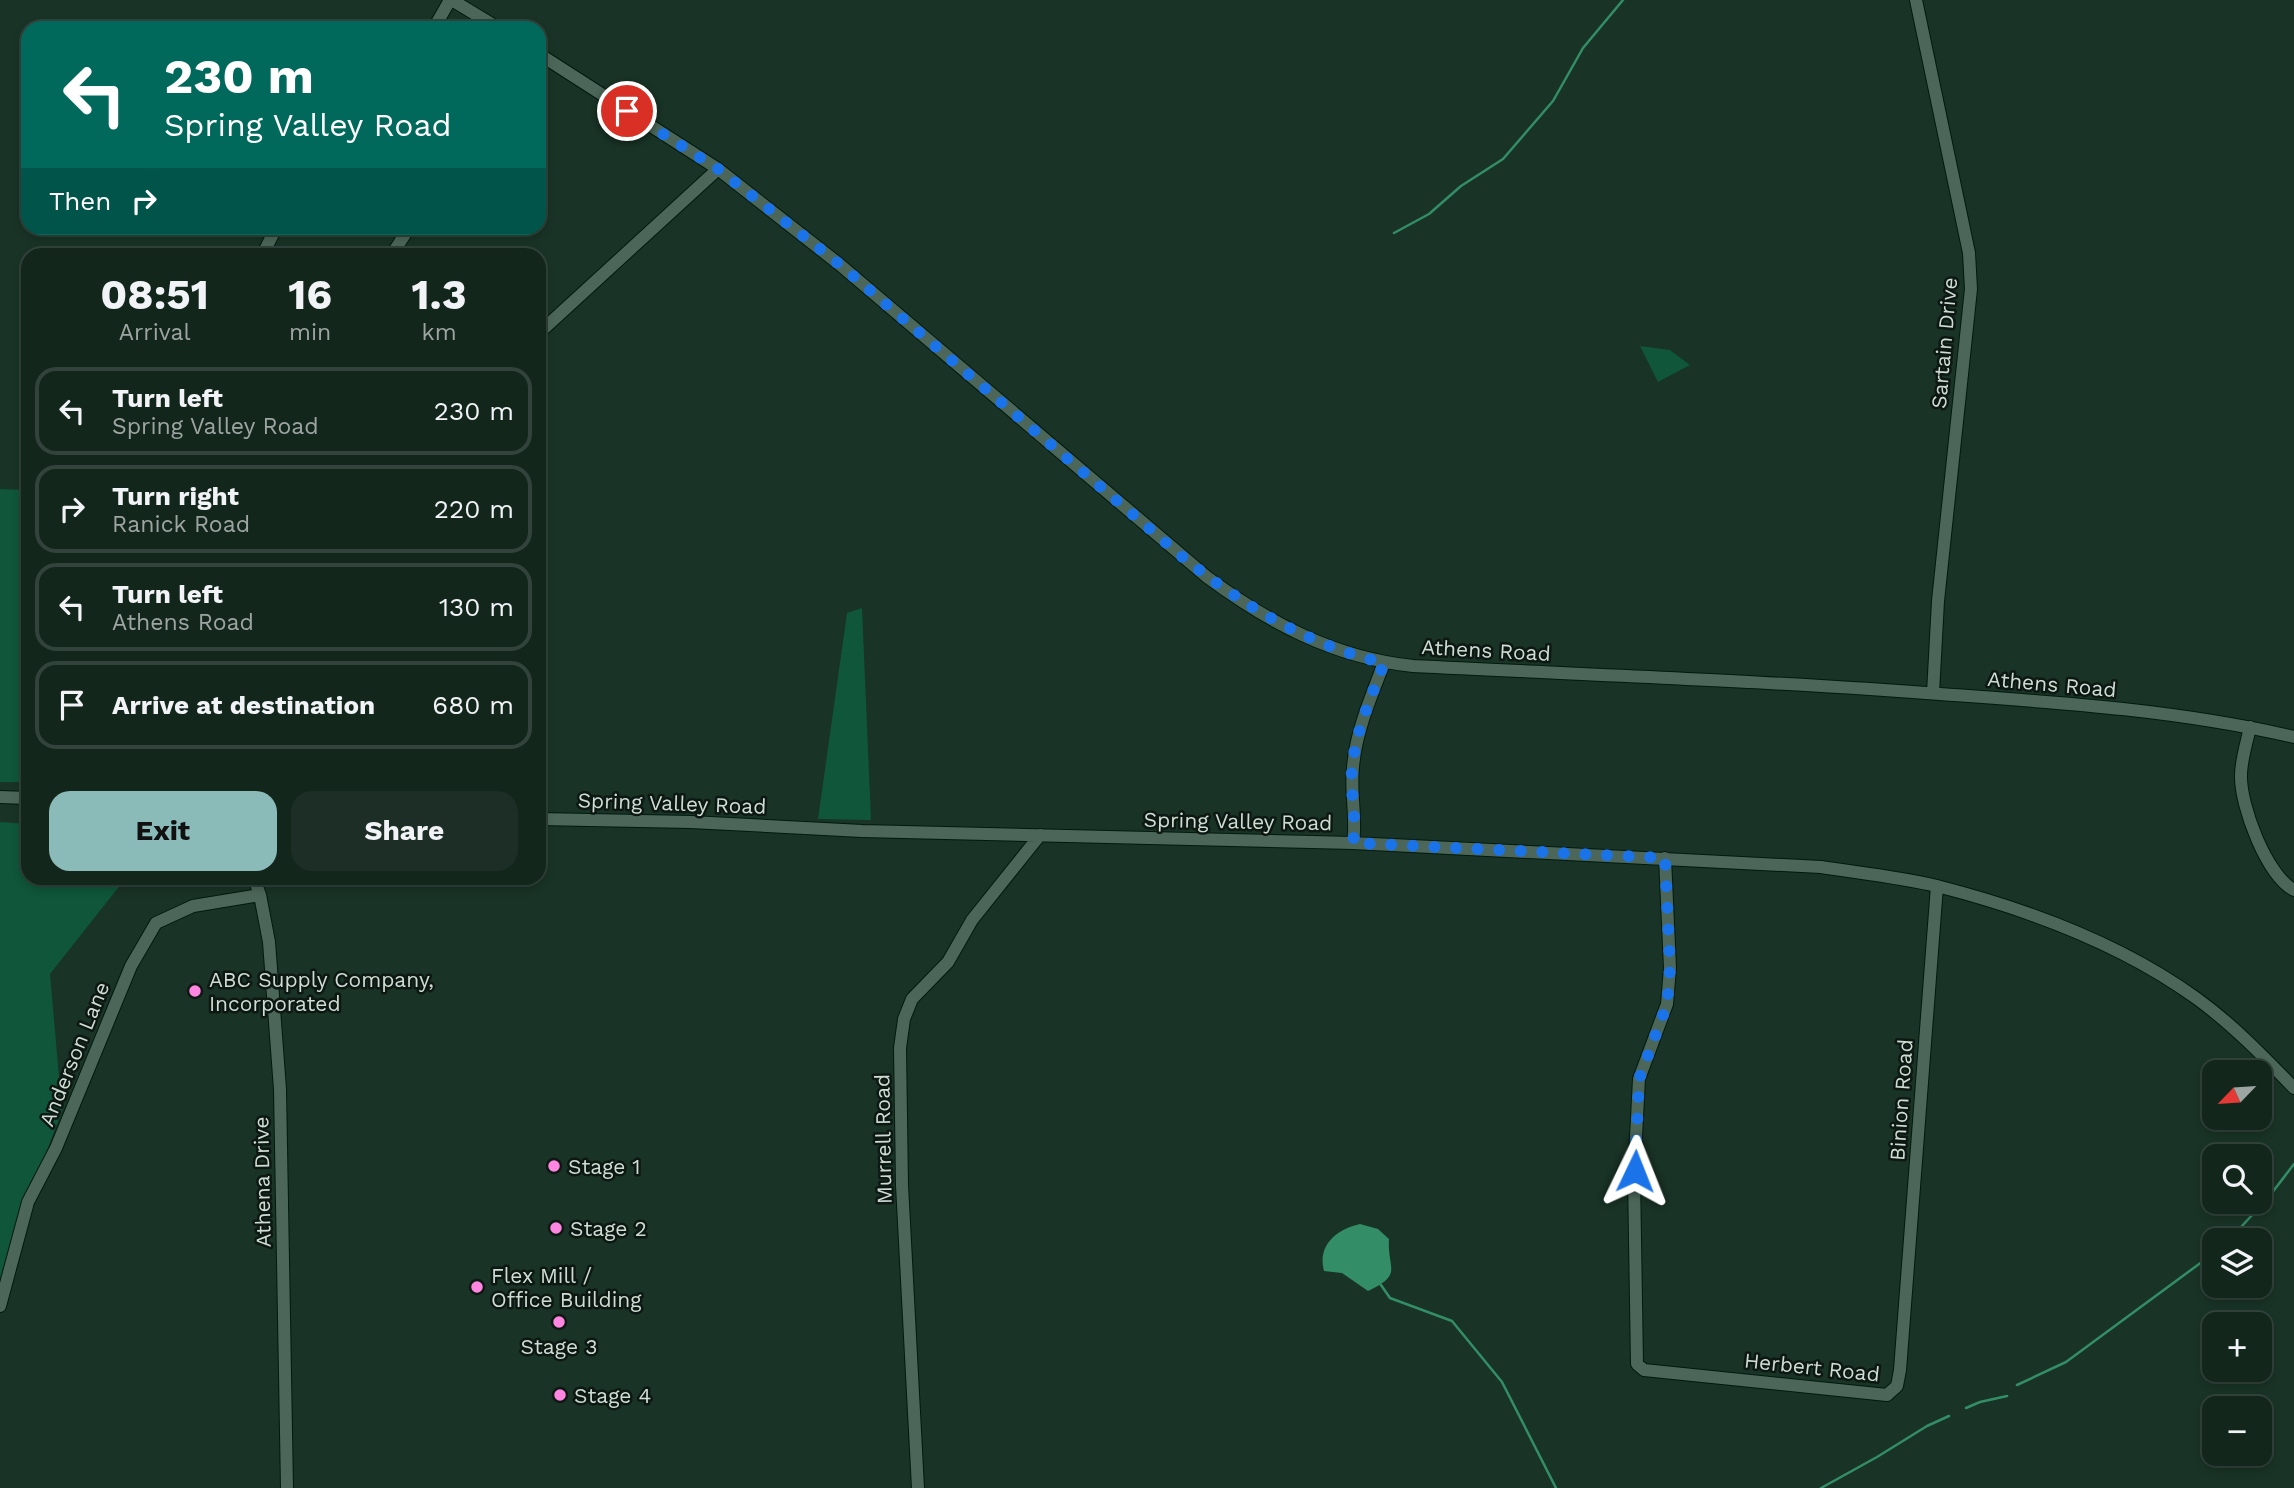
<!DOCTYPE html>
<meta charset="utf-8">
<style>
:root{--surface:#13261c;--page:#1c2e25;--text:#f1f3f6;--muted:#9da5a3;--line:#32433b;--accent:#8bbbb9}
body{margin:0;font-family:"Work Sans",sans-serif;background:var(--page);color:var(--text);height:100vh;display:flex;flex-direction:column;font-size:26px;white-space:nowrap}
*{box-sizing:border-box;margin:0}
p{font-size:23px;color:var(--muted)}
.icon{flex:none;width:38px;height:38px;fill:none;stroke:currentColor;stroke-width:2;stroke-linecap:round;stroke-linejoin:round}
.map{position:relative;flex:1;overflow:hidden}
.drawer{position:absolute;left:21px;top:248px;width:525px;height:637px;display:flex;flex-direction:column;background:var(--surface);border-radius:21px;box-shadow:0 4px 10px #0003,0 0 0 2px var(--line)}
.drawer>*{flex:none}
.guide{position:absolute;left:21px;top:21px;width:525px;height:214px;border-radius:21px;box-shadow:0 4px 10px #0003,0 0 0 2px var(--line);background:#00695c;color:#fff;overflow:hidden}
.needle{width:46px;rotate:245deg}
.buttons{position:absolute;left:2202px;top:1060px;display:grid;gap:14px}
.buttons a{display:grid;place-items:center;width:70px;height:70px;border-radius:14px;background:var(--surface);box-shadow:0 4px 10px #0003,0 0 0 2px var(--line);font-size:35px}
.pin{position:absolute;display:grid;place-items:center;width:60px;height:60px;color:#fff;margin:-30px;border:4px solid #fff;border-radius:50%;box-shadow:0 2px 7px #0007}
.me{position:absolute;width:77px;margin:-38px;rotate:2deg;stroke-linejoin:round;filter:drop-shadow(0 0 5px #0008)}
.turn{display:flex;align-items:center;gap:24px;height:147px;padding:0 28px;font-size:32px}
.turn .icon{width:91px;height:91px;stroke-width:2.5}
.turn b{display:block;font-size:49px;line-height:60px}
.then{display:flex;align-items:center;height:66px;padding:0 28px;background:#0003;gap:14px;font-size:26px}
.eta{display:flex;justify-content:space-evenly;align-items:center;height:119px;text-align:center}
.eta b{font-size:42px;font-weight:700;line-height:49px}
.cta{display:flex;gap:14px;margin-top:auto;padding:14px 28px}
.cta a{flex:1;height:80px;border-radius:21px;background:var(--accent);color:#111;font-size:28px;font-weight:700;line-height:80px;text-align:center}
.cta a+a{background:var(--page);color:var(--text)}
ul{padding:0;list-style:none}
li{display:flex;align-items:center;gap:21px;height:88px;margin:0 14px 10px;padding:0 14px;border:4px solid var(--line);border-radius:21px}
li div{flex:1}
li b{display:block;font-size:26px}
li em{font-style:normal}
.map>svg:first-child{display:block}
</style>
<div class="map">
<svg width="2294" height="1488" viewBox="0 0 2294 1488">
<rect width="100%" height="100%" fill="#193326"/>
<path fill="#0f563a" d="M1640,346l30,4 20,15 -32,17z
M0,489l28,1v292h-28z
M862,608l9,212 -53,-1 29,-206z
M0,822l28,2v54l97,1 -75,95 12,137 -47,123 -15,50z"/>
<path fill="#338d66" d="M1360,1224l18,5 11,10c-2,30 15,35 -21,52l-26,-18 -18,-2c-7,-26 13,-42 36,-47z"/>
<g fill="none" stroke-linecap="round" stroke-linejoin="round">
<path stroke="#338d66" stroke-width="2.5" d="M1394,233l35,-19 32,-28 42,-27 50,-58 30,-53 40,-48
M2228,1241l40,-43 26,-34
M1381,1285l9,13 62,23 50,61 54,106
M2017,1385l49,-23 148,-109
M1966,1408l14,-6 27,-6
M1821,1488l56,-31 50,-31 22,-10"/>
<defs>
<path id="minor" d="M452,0l46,28
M1916,0l53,253 2,36 -33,312 -5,92
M434,28l16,-28
M539,54l179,115 121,95 368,313c62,46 128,81 206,89 180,9 360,15 540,29 114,8 229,16 341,42
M262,256l14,-28
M391,256l18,-28
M539,333l179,-164
M2250,727c-3,15 -9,33 -9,48 -1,31 26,101 53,115
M0,797l28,1
M539,819l152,3 171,9 491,12 468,24c39,6 78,10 116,19 90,23 183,57 259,112 36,26 67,58 98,90
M1353,843c4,-25 -3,-50 0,-76 3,-36 18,-70 31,-104
M1665,858l5,110 -3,36 -28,75 -5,97 3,188 7,6 243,25 10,-9 3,-16 37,-484
M254,878l6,17 9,47 11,147 7,399
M0,1306l28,-104 28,-54 75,-182 25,-43 37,-17 67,-11
M918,1488l-16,-303 -2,-137 4,-29 8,-20 36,-37 24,-42 68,-85"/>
</defs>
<use href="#minor" stroke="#021a0f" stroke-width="14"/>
<use href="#minor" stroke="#4c6759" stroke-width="12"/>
</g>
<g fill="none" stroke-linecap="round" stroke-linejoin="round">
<path stroke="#1a73e8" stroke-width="12" stroke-dasharray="0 21.6" d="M627,111l91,58 121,95 346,295c60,48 123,86 199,104 -13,34 -28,68 -32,104 -2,26 5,51 1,76l312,15 5,110 -3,36 -28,75 -4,92"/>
</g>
<g fill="#fe86e1" stroke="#0d1812" stroke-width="2.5">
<circle cx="195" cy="991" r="7"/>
<circle cx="554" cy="1166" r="7"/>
<circle cx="556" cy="1228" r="7"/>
<circle cx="477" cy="1287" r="7"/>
<circle cx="559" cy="1322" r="7"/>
<circle cx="560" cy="1395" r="7"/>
</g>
<g text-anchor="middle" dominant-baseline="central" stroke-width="5" stroke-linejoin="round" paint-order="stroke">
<g font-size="21" fill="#ceddd4" stroke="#0d1812">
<text transform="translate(1944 343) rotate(-85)">Sartain Drive</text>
<text transform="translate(1486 650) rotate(3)">Athens Road</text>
<text transform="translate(2052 684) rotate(5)">Athens Road</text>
<text transform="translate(672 803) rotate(2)">Spring Valley Road</text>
<text transform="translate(1238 821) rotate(1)">Spring Valley Road</text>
<text transform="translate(74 1054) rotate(-68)">Anderson Lane</text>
<text transform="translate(1901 1100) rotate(-86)">Binion Road</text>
<text transform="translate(883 1139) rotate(-91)">Murrell Road</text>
<text transform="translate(262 1182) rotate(-91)">Athena Drive</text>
<text transform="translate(1812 1367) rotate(6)">Herbert Road</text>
</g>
<g font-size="21" fill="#ceddd4" stroke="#0d1812" text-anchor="start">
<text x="209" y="979">ABC Supply Company,<tspan x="209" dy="24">Incorporated</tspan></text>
<text x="568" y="1166">Stage 1</text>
<text x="570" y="1228">Stage 2</text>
<text x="491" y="1275">Flex Mill /<tspan x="491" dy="24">Office Building</tspan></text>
<text x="559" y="1346" text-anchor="middle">Stage 3</text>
<text x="574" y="1395">Stage 4</text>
</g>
</g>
</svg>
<div class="buttons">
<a><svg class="needle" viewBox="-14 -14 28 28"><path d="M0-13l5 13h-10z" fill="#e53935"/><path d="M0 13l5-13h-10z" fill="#9da5a3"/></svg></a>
<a><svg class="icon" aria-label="search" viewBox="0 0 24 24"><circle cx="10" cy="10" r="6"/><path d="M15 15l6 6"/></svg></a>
<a><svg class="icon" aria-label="layers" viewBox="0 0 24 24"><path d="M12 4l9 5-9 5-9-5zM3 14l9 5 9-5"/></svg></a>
<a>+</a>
<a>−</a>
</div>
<div class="pin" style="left:627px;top:111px;background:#d93025"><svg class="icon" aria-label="arrive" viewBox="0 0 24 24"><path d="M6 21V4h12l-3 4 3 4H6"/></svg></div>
<svg class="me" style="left:1635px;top:1171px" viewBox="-20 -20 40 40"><path d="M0-17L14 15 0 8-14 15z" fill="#1a73e8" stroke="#fff" stroke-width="4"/></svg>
<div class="guide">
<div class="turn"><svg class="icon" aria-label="left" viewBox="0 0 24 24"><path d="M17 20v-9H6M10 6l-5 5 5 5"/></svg><div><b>230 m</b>Spring Valley Road</div></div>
<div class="then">Then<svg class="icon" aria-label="right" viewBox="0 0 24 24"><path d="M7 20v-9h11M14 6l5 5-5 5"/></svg></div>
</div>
<section class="drawer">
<div class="eta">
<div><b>08:51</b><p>Arrival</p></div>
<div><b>16</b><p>min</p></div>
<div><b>1.3</b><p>km</p></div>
</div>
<ul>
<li><svg class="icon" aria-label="left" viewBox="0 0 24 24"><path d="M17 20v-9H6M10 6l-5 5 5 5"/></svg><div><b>Turn left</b><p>Spring Valley Road</p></div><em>230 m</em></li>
<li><svg class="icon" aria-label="right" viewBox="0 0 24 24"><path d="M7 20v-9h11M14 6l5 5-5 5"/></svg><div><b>Turn right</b><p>Ranick Road</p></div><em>220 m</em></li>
<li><svg class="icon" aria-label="left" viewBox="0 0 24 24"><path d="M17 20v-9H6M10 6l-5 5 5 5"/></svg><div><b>Turn left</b><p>Athens Road</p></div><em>130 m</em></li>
<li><svg class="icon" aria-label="arrive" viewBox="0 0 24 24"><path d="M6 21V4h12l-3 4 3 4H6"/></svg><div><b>Arrive at destination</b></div><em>680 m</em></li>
</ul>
<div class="cta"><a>Exit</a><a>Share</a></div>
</section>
</div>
